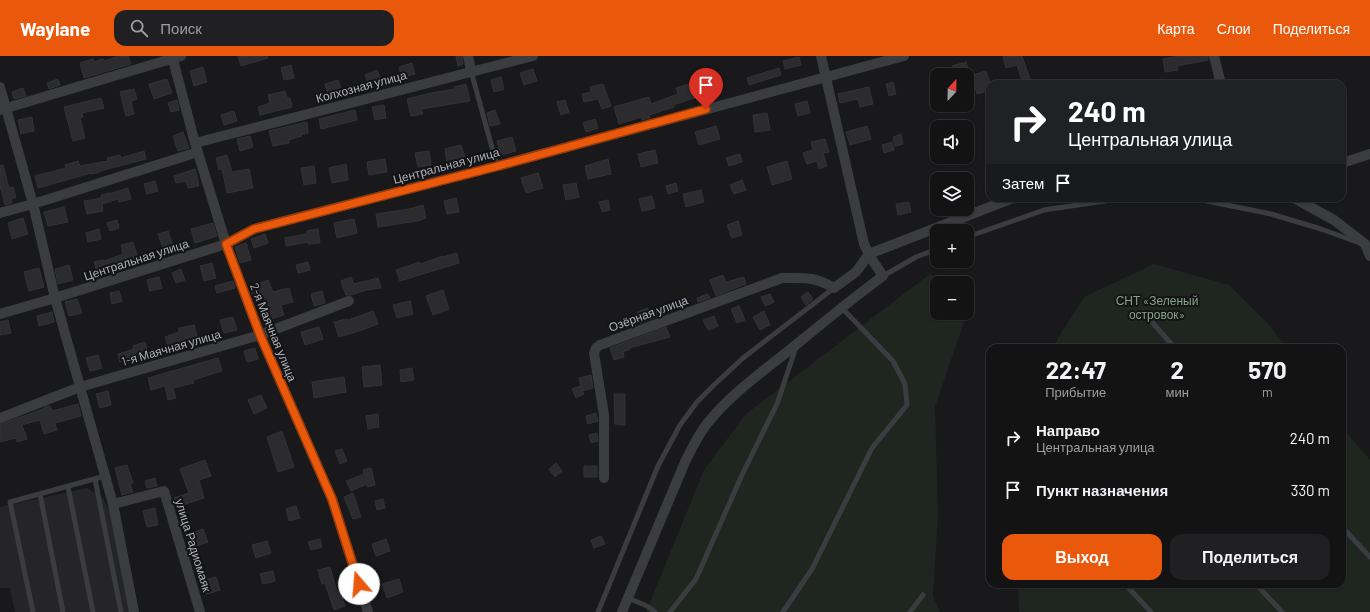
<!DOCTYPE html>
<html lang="ru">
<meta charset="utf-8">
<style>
:root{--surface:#131314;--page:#202022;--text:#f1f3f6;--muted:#9d9ea0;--line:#323234;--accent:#ea580c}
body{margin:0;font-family:Barlow,sans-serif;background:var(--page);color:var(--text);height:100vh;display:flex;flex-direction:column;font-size:15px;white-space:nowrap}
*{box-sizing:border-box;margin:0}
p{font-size:13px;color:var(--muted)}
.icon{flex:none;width:22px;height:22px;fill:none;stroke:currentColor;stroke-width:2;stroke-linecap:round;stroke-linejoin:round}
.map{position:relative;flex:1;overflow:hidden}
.panel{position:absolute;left:986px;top:288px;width:360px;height:244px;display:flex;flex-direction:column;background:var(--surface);border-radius:12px;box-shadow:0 1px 3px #0004,0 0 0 1px var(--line)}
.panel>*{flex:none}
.guide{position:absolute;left:986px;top:24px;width:360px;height:122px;border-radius:12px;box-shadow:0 1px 3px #0004,0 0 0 1px var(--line);background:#202124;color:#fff;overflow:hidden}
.needle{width:26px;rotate:22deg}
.controls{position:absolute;left:930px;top:12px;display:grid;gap:8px}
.controls a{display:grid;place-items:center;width:44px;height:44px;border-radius:8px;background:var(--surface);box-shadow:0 1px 3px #0004,0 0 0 1px var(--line);font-size:20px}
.pin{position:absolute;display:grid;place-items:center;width:34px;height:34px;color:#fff;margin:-41px -17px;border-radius:50% 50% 50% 0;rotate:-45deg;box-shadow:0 0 4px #0007}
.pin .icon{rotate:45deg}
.me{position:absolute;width:44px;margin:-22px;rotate:342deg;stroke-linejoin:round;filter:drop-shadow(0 0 3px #0008)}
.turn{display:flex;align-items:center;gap:14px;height:84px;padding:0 16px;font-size:18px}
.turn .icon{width:52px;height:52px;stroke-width:2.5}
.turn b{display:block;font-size:28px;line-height:34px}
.then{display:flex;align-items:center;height:38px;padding:0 16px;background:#0003;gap:8px;font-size:15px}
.eta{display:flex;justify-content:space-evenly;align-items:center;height:68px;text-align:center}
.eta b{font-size:24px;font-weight:700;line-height:28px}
.action{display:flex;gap:8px;margin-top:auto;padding:8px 16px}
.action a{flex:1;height:46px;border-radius:12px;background:var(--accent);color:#fff;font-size:16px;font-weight:700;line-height:46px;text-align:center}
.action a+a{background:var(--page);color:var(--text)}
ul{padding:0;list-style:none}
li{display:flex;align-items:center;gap:12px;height:52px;padding:0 16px}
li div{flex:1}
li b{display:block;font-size:15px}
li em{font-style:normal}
header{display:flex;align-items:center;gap:24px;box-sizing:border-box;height:56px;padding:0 20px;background:var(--accent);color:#fff}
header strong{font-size:19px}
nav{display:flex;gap:22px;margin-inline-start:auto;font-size:14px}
.search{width:280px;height:36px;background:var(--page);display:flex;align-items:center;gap:10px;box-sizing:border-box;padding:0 14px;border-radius:12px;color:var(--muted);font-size:15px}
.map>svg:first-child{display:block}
</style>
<header>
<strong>Waylane</strong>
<div class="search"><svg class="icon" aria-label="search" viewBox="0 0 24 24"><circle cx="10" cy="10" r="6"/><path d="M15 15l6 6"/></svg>Поиск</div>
<nav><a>Карта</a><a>Слои</a><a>Поделиться</a></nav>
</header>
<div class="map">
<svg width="1370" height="556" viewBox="0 0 1370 556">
<rect width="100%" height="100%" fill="#19191b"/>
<path fill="#252528" d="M87,432l16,11 13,24 16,89h-117l-5,-24h-10v-81z"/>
<path fill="#1f2620" d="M1154,208l75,21 41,41 15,22h-231l4,-10 26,-41z
M930,218l16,9h-9v30h30l-32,94 3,107 -5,82 7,16h-294l58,-142 42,-56z
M1342,371l28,33v152h-351l-1,-28h324z"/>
<path fill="#2c2c2f" stroke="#333337" d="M119,0h9l3,8 -47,14 -4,-15 13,-4 1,3 9,-3 1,2z
M238,0h29l1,2 -27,8z
M456,0h6l1,8 -5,2z
M1003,0h19l9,26 -8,2 -6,-19 -11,3z
M1179,0h29v4l-31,6 1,4 -13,2 -2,-13z
M799,1l2,8 -16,4 -2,-8z
M966,6l4,13h-15l-3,-9z
M412,7l3,11 -13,4 -3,-11z
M291,9l3,13 -10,2 -3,-12z
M203,11l4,15 -13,4 -4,-15z
M779,12l2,7 -32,10 -2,-7z
M533,13l4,12 -13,4 -4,-12z
M377,14l4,11 -12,5 -4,-11z
M986,15l4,12v7l-13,4 -5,-19z
M501,21l3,12 -10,3 -3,-12z
M58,23l2,6 -11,4 -2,-6z
M167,23l5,14 -18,6 -5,-15z
M338,24l4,12 -13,4 -4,-12z
M695,26l5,14 -27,9 1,2 -25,8 1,3 -8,2 -1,-3 -22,7 -5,-17 35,-10 2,7 27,-10 -2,-6z
M893,26l3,12 -7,2 -3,-12z
M466,28l4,17 -49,8 2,5 -12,2 -4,-17 24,-6 24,-4 -1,-2z
M603,28l8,22 -9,3 -4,-10 -14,3 -2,-8 9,-2 -1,-5z
M869,31l4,17 -13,3 -2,-8 -18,4 -2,-9z
M23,32l3,8 -12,3 -2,-7z
M134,33l3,10 -6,2 3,13 -8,2 -6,-24z
M285,35l2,7h3l2,9 -32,8 -2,-8 12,-4 -2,-8z
M101,42l3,10 -22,5 1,4 -3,1 5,20 -12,3 -9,-34z
M177,44l2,10 -8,2 -3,-9z
M565,44l4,12 -8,3 -4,-13z
M807,45l3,12 -12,3 -3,-12z
M384,49l2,13 -11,2 -3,-13z
M355,54l2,10 -36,9 -2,-10z
M495,54l5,14 -10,2 -3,-13z
M234,55l3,10 -13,4 -3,-10z
M767,57l3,17 -15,2 -2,-17z
M32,61l2,14 -13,3 -3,-14z
M595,63l3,9 -12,4 -3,-9z
M307,66l1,11 -7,2 1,1 -13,4v3l-16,3 -4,-15z
M716,70l4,13 -21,6 -4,-13z
M867,70l4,13 -21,6 -4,-13z
M183,76l6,16 -11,3 -5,-15z
M901,78l2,10 -8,2 -2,-9z
M250,80l3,11 -13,4 -3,-12z
M512,81l4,14 -15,4 -4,-14z
M825,83l4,13 -6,1 4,13 -8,3 -2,-8 -10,3 -4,-11 10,-3 -2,-8z
M892,86l2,8 -10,3 -2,-8z
M461,89l5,15 -19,2 -2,-13z
M655,94l3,13 -17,4 -3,-13z
M144,95l2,8 -46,12v1l-9,2v-1l-53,15 -3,-12 31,-8 -1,-3 13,-4 2,5 28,-5 -1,-3 13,-3 1,3z
M429,95l2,14 -13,2 -3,-14z
M740,98l2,8 -13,4 -3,-8z
M227,99l5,17 17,-3 4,19 -26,5 -5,-24 -3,1 -3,-12z
M385,103l2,13 -18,3 -2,-13z
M608,103l3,15 -23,5 -3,-13z
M787,105l5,18 -20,6 -5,-18z
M346,108l2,16 -16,3 -3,-15z
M3,109l6,23 4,-1 3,10 -5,2 1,4 -7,2 -5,-19v-20z
M314,110l2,17 -12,2 -3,-17z
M195,113l4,17 -11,2 -2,-7 -10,2 -2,-7z
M538,117l5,15 -17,5 -5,-15z
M742,124l4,10 -12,4 -4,-9z
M155,125l3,10 -11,3 -3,-10z
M576,127l3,14 -13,3 -3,-15z
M676,127l2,8 -10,3 -2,-8z
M128,132l3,11 -12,3 -1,-3 -16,5 1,7 -16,3 -3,-13 13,-2 5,-2 -1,-2 8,-2v1z
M701,134l3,12 -18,5 -3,-13z
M652,140l3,12 -13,3 -3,-12z
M456,142l3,14 -12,2 -3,-13z
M608,144l2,10 -8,2 -3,-10z
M909,146l2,10 -13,3 -2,-11z
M423,149l3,13 -8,3 -40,6 -2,-13 33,-5z
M64,151l4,15 -20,4 -4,-14z
M23,162l5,16 -16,5 -4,-16z
M354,163l3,14 -20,5 -3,-15z
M117,164l2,8 -9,3 -3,-8z
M738,165l4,14 -10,3 -5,-13z
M213,167l4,13 -22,7 -4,-14z
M99,173l2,10 -13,3 -2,-9z
M318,173l2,14 -12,1v-2l-22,4 -1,-8 22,-4v-3z
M168,175l6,17 -10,3 -6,-17z
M265,178l3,9 -14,5 -3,-9z
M133,186l5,16 -41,14 -3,-10 9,-2 1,1 19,-7 -2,-9z
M246,187l5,17 -11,3 -5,-16z
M457,197l2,10 -59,18 -4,-11 23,-8 1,2 23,-8v1z
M308,206l2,8 -12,3 -2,-8z
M212,207l4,15 -12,3 -4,-15z
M69,209l4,15 -15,4 -3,-15z
M39,212l5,19 -15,4 -5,-19z
M181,213l4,11 -9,3 -4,-10z
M723,219l3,7 18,-5 2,7 -30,12 -6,-16z
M159,221l3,11 -12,3 -3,-11z
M351,221l3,7 24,-6 3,10 -14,2 -16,5h-5l-5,-14z
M268,224l5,12 16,-4 4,14 -12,3 3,10 -13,4 -7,-21 -8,4 -6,-15z
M233,225l2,7 -18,5 -2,-7z
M443,234l6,19 -16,6 -7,-19z
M119,235l3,10 -10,3 -2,-11z
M322,235l3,12 -11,3 -3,-12z
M808,236l5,7 -7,6 -5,-8z
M708,238l2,4 -12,4 -1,-4z
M770,238l4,8 -9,4 -4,-9z
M77,243l5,14 -13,3 -4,-14z
M410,245l3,13 -16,4 -4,-13z
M739,250l6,14 -8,3 -6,-14z
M648,252l2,7 11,-4 1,4 -22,8 -3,-11z
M373,255l5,13 -16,6 -23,7 -5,-15 13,-3 1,1z
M764,255l6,14 -10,5 -7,-13z
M52,256l2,10 -15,4 -2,-10z
M714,260l4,10 -10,4 -5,-10z
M233,261l4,13 -13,3 -4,-13z
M8,264l3,13 -11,2v-13z
M194,269l4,15 -21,4v2l-8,2 -4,-11 14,-5v-4z
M319,271l4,12 -18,6 -4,-13z
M666,271l4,10 -41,11 1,1 -7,3 1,5 -10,3 -4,-12z
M145,286l3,11 -28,9 -2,-8 16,-5 -1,-3z
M255,292l3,11 -11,3 -3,-11z
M98,299l4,13 -12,3 -4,-13z
M218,302l4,13 -29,9 1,3 -21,5 3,10 -8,2 -3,-14 -14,4 -3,-12z
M380,309l2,20 -18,2 -2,-20z
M412,312l2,12 -13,2 -1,-12z
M591,319l2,13 -11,3 -3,-13z
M344,321l2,15 -32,6 -2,-16z
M580,330l4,8 -8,4 -4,-9z
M108,335l3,14 -11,3 -4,-14z
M614,338h11v31l-10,-1z
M261,339l6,13 -13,6 -6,-14z
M78,348l3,12 -26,7 2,7 -13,4 -4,-14 -18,5 5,14 -10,3 -1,-4 -16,4v-18l38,-13 10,-5h2l2,5z
M596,357l2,8 -10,3 -2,-8z
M378,358l1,13 -11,2 -2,-13z
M282,375l12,36 -16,5 -11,-35z
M597,377l1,8 -7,2 -2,-8z
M342,393l5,12 -7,3 -5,-13z
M205,404l6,16 -12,4 5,18 -27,9 -3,-9 15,-5 -9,-24z
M556,407l6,8 -7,6 -6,-8z
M127,409l6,18 -3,1 3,8 -11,3 -7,-27z
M584,410h13v11h-13z
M371,412l4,17 -8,2v-3l-16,7 -5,-10 18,-7 -1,-4z
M155,422l2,8 -10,2 -2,-7z
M353,437l8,24 -8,2 -9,-22z
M383,443l2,9 -8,2 -2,-9z
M296,450l4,12 -11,3 -3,-12z
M155,452l3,17 -11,2 -4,-16z
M203,473l5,13 -16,6 -5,-13z
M601,480l4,8 -11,4 -3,-8z
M320,483l2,8 -11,3 -3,-8z
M386,483l4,12 -14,5 -4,-12z
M267,485l4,12 -15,5 -4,-13z
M330,511l7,25 3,-1 5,15 -11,4 -9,-27 -3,1 -4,-14z
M273,515l2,10 -12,3 -3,-10z
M216,521l4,13 -13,4 -3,-14z
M399,523l4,13 -16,6 -5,-14z"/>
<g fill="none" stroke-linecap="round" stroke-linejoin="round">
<path stroke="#3a3c40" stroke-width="5" d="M471,15l26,95
M1172,142l25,1 74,15 50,15 36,13
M967,181l77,-27 81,-12
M883,220l33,-19 21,-8
M1143,256l32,36
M95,423l26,133
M68,431l25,125
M40,438l23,118
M1342,471l28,30
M1125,528l26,28
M1256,528l26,28
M628,542l19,8 8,6
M33,556l-23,-110 95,-26
M598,556l60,-146 22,-41 17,-23 18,-18 28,-26 91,-70
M670,556l26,-33 45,-102 36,-73 19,-57
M783,556l29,-43 60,-121 35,-43 -2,-21 -12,-23 -52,-54
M910,556l13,-17"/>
<path stroke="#3a3c40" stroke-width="10" d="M172,0l23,87 31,101 34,91 72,164 36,113
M468,0l3,15
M1214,0l7,28
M0,31l33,117 22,94 58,206 21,108
M0,54l181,-54
M195,87l338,-87
M1342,107l28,-9
M1294,142l40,22 31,24 5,12
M0,157l33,-9 165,-52
M0,258l55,-16 171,-54 28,-15 243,-63 407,-110
M0,362l80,-31 180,-52 89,-34
M604,422v-63l-10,-62 2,-5 4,-3 182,-67c22,0 32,-2 52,10l22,-16 13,-18 144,-56
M113,448l51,-13 36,121
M622,556l63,-150c6,-12 12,-25 21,-37 25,-32 59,-55 91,-81 28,-23 56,-46 86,-68l-12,-18 -7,-14 -43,-188"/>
</g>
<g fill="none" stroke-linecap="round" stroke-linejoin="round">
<defs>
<path id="route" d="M359,528l-27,-85 -72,-164 -34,-91 28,-15 244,-63 208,-57"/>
</defs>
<use href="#route" stroke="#983908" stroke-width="10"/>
<use href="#route" stroke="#ea580c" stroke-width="7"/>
</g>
<g text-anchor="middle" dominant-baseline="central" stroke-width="4" stroke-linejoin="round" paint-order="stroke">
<g font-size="12" fill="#adb1ba" stroke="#141416">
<text transform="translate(361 30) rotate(-15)">Колхозная улица</text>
<text transform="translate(446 109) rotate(-15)">Центральная улица</text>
<text transform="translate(136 203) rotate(-18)">Центральная улица</text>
<text transform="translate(648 257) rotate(-20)">Озёрная улица</text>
<text transform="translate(274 276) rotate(68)">2-я Маячная улица</text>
<text transform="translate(171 291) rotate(-16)">1-я Маячная улица</text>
<text transform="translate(194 489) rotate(73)">улица Радиомаяк</text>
</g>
<g font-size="12" fill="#85a386" stroke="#141416">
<text x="1157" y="244">СНТ «Зеленый<tspan x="1157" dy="14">островок»</tspan></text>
</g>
</g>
</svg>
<div class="controls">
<a><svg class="needle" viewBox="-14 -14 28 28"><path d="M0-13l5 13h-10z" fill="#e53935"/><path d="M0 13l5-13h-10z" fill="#9d9ea0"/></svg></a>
<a><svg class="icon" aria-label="sound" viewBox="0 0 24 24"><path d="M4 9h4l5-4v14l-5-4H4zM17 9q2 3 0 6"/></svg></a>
<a><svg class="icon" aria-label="layers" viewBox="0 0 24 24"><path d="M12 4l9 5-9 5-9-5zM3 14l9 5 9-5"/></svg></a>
<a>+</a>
<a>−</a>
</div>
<div class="pin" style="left:706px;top:53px;background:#d93025"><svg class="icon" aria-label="arrive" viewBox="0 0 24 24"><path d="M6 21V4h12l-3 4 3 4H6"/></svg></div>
<svg class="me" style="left:359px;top:528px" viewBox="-20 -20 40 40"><circle r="19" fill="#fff"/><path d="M0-13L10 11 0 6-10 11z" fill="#ea580c"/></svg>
<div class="guide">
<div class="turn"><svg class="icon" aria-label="right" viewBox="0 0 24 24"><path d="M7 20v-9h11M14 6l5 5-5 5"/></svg><div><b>240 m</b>Центральная улица</div></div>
<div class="then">Затем<svg class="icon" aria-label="arrive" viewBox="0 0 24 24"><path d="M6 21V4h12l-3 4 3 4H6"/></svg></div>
</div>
<section class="panel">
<div class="eta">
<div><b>22:47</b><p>Прибытие</p></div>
<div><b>2</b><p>мин</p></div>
<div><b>570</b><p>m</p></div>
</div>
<ul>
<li><svg class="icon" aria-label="right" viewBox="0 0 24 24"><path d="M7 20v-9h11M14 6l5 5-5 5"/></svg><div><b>Направо</b><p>Центральная улица</p></div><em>240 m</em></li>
<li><svg class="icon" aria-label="arrive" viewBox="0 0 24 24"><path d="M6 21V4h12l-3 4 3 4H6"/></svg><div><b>Пункт назначения</b></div><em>330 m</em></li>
</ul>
<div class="action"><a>Выход</a><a>Поделиться</a></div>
</section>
</div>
